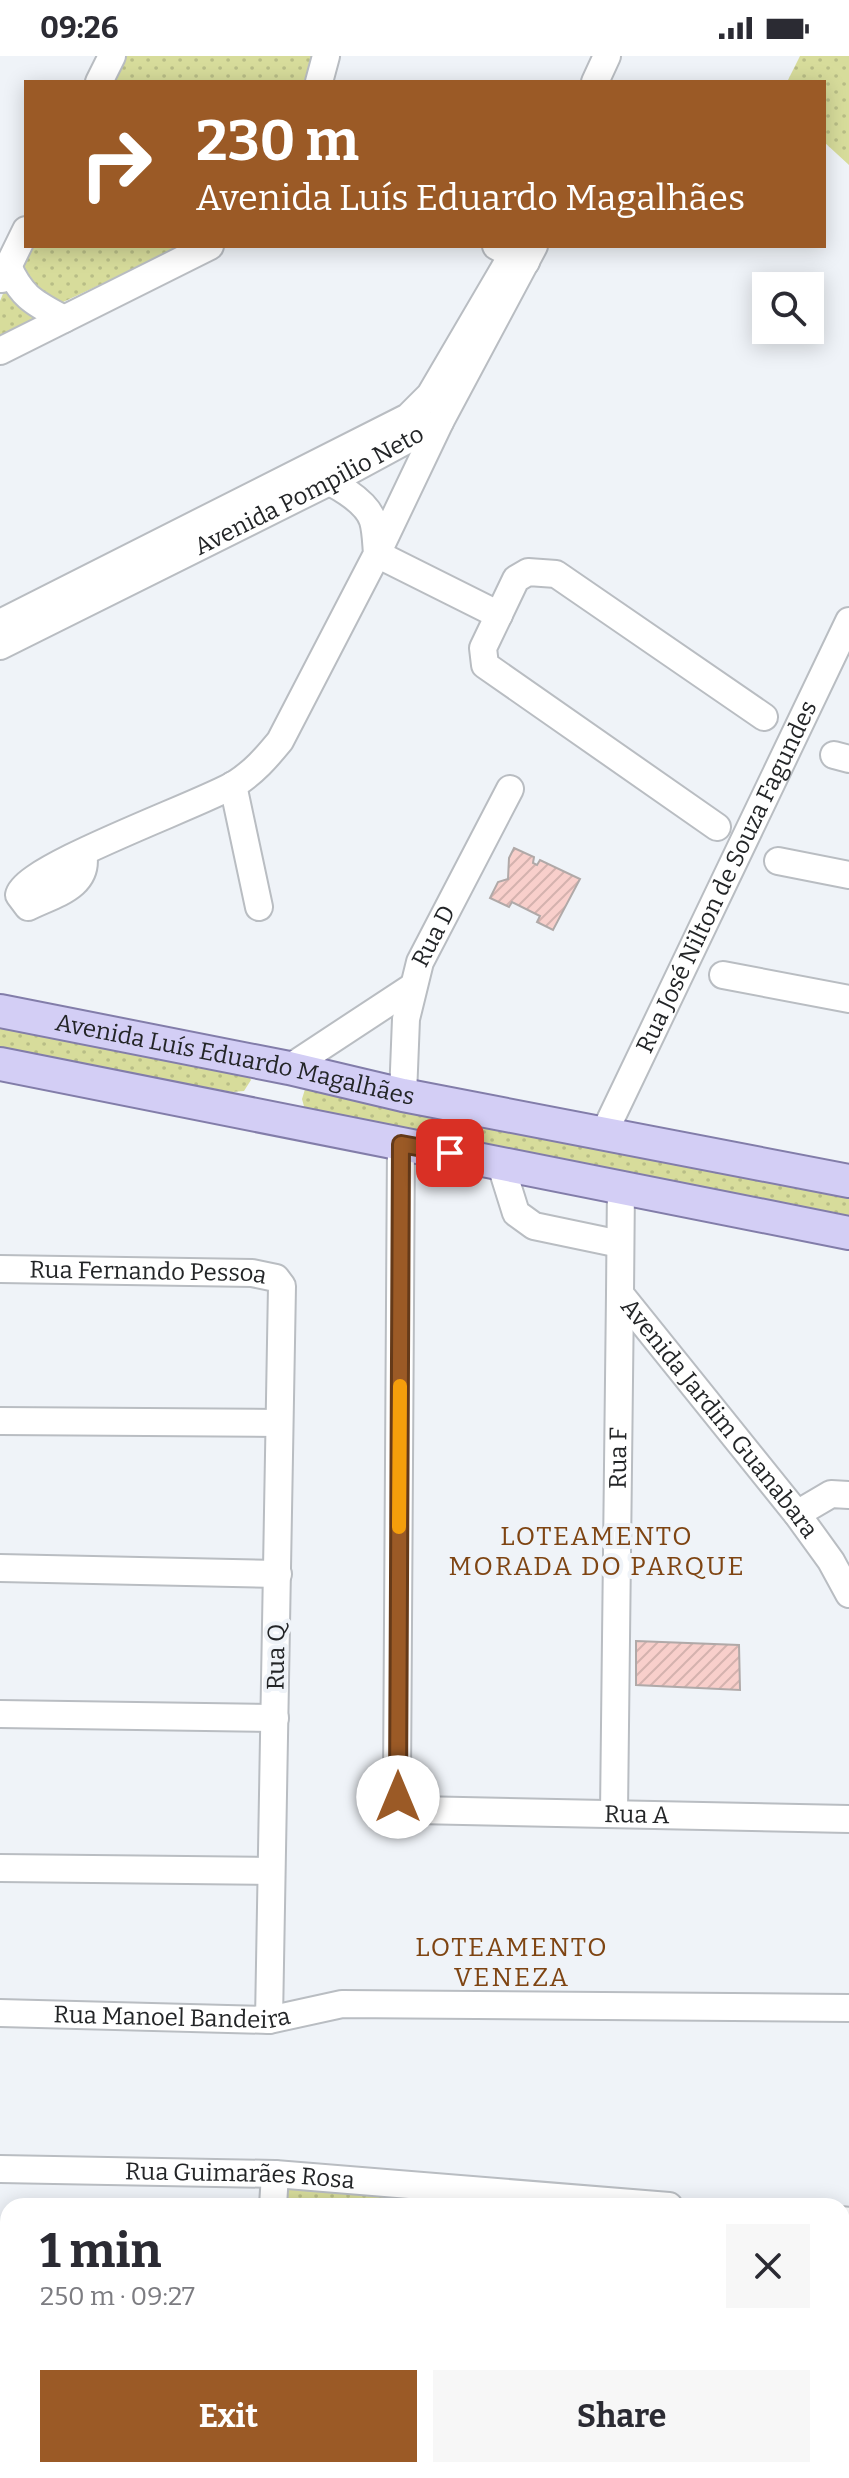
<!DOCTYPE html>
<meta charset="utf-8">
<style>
:root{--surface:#fff;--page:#f7f7f7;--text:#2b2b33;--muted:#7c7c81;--accent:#9b5a26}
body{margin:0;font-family:Bitter,serif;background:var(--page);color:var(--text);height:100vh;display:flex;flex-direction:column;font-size:30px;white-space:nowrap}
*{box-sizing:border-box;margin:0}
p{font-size:26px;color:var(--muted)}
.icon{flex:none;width:44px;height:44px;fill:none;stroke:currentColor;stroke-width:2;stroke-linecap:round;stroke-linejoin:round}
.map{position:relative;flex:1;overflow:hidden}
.side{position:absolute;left:0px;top:2142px;width:850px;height:280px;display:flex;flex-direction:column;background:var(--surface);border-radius:24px 24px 0 0;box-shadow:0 4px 20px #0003}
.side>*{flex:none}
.hud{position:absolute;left:24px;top:24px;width:802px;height:168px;border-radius:0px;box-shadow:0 4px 20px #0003;background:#9b5a26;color:#fff;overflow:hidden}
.tools{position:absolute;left:752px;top:216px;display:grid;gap:16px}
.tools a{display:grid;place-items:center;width:72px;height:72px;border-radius:0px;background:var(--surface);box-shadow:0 4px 20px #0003;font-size:40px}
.pin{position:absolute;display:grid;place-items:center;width:68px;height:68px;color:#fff;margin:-34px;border-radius:16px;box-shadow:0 4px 12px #0006}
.me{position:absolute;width:88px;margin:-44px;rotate:0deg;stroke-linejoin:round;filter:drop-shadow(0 0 6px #0008)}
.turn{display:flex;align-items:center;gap:28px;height:168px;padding:0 40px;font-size:36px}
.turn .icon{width:104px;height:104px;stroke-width:2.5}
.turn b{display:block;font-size:56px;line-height:68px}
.round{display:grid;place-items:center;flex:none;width:84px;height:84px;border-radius:0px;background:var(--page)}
.overview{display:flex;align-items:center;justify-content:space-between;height:136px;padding:0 40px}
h1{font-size:48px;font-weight:700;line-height:60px}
.cta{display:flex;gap:16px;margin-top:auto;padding:16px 40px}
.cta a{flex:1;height:92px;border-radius:0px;background:var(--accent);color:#fff;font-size:32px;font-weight:700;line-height:92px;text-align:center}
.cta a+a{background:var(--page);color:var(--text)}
.status{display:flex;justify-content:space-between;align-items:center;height:56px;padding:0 40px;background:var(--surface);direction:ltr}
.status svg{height:22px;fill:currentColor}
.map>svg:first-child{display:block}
</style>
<div class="status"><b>09:26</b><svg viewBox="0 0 49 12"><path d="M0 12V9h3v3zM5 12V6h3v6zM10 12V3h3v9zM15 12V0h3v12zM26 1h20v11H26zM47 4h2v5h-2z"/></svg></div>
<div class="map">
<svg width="849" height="2422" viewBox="0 0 849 2422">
<defs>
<pattern id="grass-dots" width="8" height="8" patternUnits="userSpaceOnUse" patternTransform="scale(2)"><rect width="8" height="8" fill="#d7dc9b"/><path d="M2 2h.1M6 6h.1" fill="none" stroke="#b8bd86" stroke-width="1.8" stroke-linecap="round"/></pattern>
<pattern id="building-hatch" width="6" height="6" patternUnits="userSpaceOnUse" patternTransform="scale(2)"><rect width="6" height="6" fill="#f8cfcb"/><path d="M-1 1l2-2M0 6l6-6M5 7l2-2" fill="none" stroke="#d4b2ae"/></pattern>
</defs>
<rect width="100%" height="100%" fill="#eff3f8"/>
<path fill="url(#grass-dots)" d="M124,0h193l-8,26h-199z
M800,0h49v109l-25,-23v-60h-37z
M29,190h154l-122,57 -37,-21 -3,-21z
M7,228l33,30 -4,7 -36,15v-35z
M0,960l248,58 3,6 -7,11 -12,1 -232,-43z
M306,1030l543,98v36l-544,-110 -3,-11z
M276,2128l233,22h-234z"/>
<path fill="url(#building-hatch)" stroke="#b0a9a8" stroke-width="2" d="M514,792l20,9 -1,6 4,2 3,-5 40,19 -27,51 -16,-8 3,-6 -28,-14 -3,5 -19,-9 8,-16 10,-3 1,-21z
M636,1585l103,4 1,45 -104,-5z"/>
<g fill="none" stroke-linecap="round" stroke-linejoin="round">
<defs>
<g id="minor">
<path d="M99,26l13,-26"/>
<path d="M319,26l7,-26"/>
<path d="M595,26l12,-26"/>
<path d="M496,190l30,16"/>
<path d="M8,210c14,32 27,37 56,53"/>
<path d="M2,223l24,-49"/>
<path d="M0,295l210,-105"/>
<path d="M440,366l-63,132 122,61"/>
<path d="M0,567l408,-206 22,-22 75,-128"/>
<path id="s1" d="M0,590l331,-165 109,-59 94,-176"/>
<path d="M834,699l15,4"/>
<path d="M233,729l26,122"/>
<path d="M717,771l-232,-162 -2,-17 33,-69 12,-7 28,2 208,143"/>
<path d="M83,797c7,34 -29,41 -55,54l-9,-12c5,-28 183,-91 216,-111 19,-12 31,-26 45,-43l97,-187c-1,-11 -1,-23 -4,-33 -7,-23 -46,-41 -66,-51"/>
<path d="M778,805l71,14"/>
<path d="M723,919l126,24"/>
<path d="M289,1012l123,-81"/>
<path id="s2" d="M403,1039l3,-76 14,-57 90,-173"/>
<path id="s3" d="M604,1077l245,-512"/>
<path id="s4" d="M401,1088l-4,639 4,22 15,5 433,9"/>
<path d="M500,1106l16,51 18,13 86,18"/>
<path id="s5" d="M621,1129l-1,109 177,220 34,47 18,33"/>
<path id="s6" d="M0,1213l252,4 24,5 6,8 -13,734"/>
<path d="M0,1365l279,2"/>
<path d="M797,1458l34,-20 18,1"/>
<path d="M0,1512l278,6"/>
<path d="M0,1658l275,4"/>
<path id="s7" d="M614,1756l6,-518"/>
<path d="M0,1812l271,3"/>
<path id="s8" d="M0,1957l269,7 73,-16 507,4"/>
<path id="s9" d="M0,2113l275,5 394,32"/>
<path d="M273,2150l2,-32"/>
<path d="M842,2164l7,1"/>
<path d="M0,2265h8"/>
<path d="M353,2422l1,-8"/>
<path d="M517,2422l1,-8"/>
<path d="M680,2422l1,-8"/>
</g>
<g id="major">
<path id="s10" d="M0,955l289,57 114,27 446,86"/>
<path d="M0,1008l849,169"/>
</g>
</defs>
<use href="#minor" stroke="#b9bdc2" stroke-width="30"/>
<use href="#major" stroke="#827da9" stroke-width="36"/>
<use href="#minor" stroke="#fff" stroke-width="26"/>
<use href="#major" stroke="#d3cef5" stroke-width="32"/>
</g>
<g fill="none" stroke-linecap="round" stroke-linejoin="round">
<defs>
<path id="route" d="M398,1741l3,-653 49,9"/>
</defs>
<use href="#route" stroke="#653a19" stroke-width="20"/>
<use href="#route" stroke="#9b5a26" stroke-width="14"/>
<path stroke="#f59e0b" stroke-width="14" d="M399,1471l1,-141"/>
</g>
<g text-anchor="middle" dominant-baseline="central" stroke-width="8" stroke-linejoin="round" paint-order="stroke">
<g font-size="24" fill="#232527" stroke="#eff3f8">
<text stroke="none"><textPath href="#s1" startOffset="346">Avenida Pompilio Neto</textPath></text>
<text stroke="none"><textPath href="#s3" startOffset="284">Rua José Nilton de Souza Fagundes</textPath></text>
<text stroke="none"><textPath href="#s2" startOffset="164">Rua D</textPath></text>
<text stroke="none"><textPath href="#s10" startOffset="240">Avenida Luís Eduardo Magalhães</textPath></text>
<text stroke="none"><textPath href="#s6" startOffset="148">Rua Fernando Pessoa</textPath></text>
<text stroke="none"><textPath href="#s5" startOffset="268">Avenida Jardim Guanabara</textPath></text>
<text stroke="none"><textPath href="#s7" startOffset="354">Rua F</textPath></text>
<text transform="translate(276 1601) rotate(-89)">Rua Q</text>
<text stroke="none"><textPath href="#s4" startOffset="898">Rua A</textPath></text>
<text stroke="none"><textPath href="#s8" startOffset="172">Rua Manoel Bandeira</textPath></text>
<text stroke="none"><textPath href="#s9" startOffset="240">Rua Guimarães Rosa</textPath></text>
</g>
<g font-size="26" letter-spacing="2" fill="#7e4412" stroke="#eff3f8">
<text x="597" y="1480">LOTEAMENTO<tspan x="597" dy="30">MORADA DO PARQUE</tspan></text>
<text x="512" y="1891">LOTEAMENTO<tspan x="512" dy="30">VENEZA</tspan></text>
</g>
</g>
</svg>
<div class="tools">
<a><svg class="icon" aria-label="search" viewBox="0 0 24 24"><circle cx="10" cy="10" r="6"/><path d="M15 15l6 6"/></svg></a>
</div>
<div class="pin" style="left:450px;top:1097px;background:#d93025"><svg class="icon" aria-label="arrive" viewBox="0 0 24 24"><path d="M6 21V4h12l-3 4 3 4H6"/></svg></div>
<svg class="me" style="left:398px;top:1741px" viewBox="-20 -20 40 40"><circle r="19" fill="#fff"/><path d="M0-13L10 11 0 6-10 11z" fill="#9b5a26"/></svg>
<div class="hud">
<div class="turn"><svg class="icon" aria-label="right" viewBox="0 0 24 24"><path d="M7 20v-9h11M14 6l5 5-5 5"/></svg><div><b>230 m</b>Avenida Luís Eduardo Magalhães</div></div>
</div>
<section class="side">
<div class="overview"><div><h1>1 min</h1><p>250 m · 09:27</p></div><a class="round"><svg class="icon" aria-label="close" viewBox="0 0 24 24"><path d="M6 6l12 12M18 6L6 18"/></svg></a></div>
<div class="cta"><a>Exit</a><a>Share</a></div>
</section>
</div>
